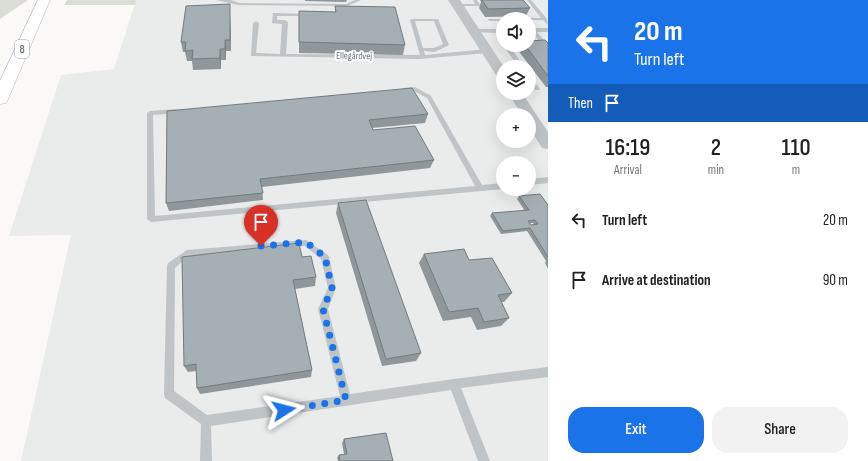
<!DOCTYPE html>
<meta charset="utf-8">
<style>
:root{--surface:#fff;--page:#f2f2f2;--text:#222;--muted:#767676;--accent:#1a73e8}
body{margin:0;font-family:"Sofia Sans Condensed",sans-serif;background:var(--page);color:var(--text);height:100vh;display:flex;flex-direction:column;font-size:15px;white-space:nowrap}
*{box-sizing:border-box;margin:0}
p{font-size:13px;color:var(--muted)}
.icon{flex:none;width:22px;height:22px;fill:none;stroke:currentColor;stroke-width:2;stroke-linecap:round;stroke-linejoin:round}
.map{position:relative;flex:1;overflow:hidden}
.panel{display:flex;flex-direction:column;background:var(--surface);width:320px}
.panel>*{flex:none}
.banner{background:#1a73e8;color:#fff;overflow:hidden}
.fabs{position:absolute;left:496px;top:12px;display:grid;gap:8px}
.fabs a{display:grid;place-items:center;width:40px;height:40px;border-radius:50%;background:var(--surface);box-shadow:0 4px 16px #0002;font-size:20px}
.pin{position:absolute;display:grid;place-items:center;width:34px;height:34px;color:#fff;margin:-41px -17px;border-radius:50% 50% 50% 0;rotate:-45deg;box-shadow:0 0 4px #0007}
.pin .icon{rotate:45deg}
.me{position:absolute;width:44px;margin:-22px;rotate:81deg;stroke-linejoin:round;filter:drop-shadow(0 0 3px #0008)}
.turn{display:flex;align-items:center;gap:14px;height:84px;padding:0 20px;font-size:18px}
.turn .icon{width:52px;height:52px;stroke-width:2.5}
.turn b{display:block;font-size:28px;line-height:34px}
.then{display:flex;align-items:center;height:38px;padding:0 20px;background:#0003;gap:8px;font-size:15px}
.eta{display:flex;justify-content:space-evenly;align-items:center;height:68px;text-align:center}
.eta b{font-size:24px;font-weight:600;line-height:28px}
.action{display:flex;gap:8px;margin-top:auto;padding:8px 20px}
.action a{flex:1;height:46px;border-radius:16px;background:var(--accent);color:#fff;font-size:16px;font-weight:600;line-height:46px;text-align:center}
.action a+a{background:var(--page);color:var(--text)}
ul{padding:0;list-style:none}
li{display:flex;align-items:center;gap:12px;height:60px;padding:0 20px}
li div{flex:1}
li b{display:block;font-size:15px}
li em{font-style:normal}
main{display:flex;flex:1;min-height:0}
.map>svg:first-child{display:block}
</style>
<main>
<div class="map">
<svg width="548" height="461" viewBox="0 0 548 461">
<rect width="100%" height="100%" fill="#faf9f8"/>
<path fill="#eaebeb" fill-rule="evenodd" d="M136,0h412v461h-527l50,-226 -62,1 52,-161 53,-6zM503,19h26v26h-26zM503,67h26v26h-26zM503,115h26v26h-26zM503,163h26v26h-26z"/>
<path fill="#daded7" d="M0,0h28l-28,19z
M67,0h69l-1,5h-71z"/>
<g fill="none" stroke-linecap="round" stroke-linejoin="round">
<defs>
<path id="trunk" d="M38,0h12l-42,99 -2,4 -6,1v-23z"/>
</defs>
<use href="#trunk" stroke="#b3b8bb" stroke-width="1"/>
<path fill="#bfc4c7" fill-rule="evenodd" d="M216,0h15l8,3 107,1 9,-4h6l-14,6 -108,-1z
M473,0h4l3,5v1h-23l-2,-1 2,-1h18z
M527,0h4l16,19 1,6 -5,-5h-14v-1h-2l2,-1h12z
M273,13l36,1 2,1 -2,1h-32v4h8l3,2 -2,32 134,1 -10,-35 2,-1h26l11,26 -14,7 -11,-1 1,4 62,-6 3,2 -3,2 -68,6 -168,-3 2,-33 3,-2 3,2 -3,30 24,1 2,-30 -10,-1zM415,21h19l9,23 -9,4h-11z
M488,19h17h-2v2h-13l-2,-1z
M548,28v4h-11l11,13v6l-2,-1 -14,-18 -3,-1 1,-3z
M474,29h29v4l-31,-1v-2z
M503,45h6l15,22h-21v1l-1,-1 1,-1 14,-1z
M529,76l2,1 9,12 -1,1h-4l-6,-8z
M415,87l16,9 51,89 21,-2v6l-352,33 -4,-3v-106l3,-2 26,-2 3,2 -3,2 -23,2 2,101 320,-30 -48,-88 -13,-7 -11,1 -3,-2 3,-2z
M548,177v6l-19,2v-6z
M306,240l22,15 1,2 7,31 -8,21 22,85 104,-15 94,-12v10l-87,11 29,73h-12l-27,-71 -240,36 1,35h-12l1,-37 -36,-26 -1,-4 3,-128 1,-3 19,-13zM305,246l16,13 7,29 -10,21 22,87 -133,19 -33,-24 1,-123 14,-12z"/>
<path fill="#bfc4c7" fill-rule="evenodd" d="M448,0h12l44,67h-1v12l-5,-1 -2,-3z
M508,93h14l26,39v17l-6,-1 -13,-21v-12h-7z"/>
<use href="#trunk" fill="#fff" fill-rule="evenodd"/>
</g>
<path fill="#8f979b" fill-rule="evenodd" d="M305,0h42l-1,2 -41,-1z
M480,0h43l7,8 -4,8 -41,1 -6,-9 2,-6z
M230,4v10l1,37h-5v9h-5v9l-28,1 -1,-9h-5l-2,-9h-2l-2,-10z
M335,6l70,39 -2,10 -104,-2v-42l36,1z
M548,43v44h-2l-29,-38 2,-4h10z
M167,111l261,3 -3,9 -53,5 1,2 61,30 -4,8 -168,19 1,13 -94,11 -3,-8z
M519,196l29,9v64l-3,-6 1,-2 -19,-30 -26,3 -11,-18 2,-3 33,-2 -8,-12zM530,223h3l1,2h-3z
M338,203l83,150 -5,8 -34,5 -46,-153z
M424,254l45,6 43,33 -8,9h-3l8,16 -8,8 -24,4 -6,-13 -28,4 -24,-58z
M302,257l14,20 -1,9 -20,3 17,81 -1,7 -111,17 -3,-6 -1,-17 -8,1 -4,-6z
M344,439l49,22h-55l-1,-3 2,-3 5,-1 -2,-11z"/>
<path fill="#747b7e" d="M230,4v10l1,37 -1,-11z
M225,40l1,11v9l-1,-11z
M220,49l1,11v9l-1,-11z"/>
<path fill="#a6b0b4" stroke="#747b7e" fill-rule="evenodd" d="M482,0h41l7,8 -42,1z
M230,4v36h-5v9h-5v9l-28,1 1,-9 -8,1 1,-9h-5l5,-36z
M335,6l60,1 10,38 -106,-3v-31l37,1z
M545,40l3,3v33l-23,-31h4v-4z
M412,88l16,26 -59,6 4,10 42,-4 19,34 -174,19 3,14 -97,10 1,-92z
M540,194l8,11v52l-18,-29 -27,3 -11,-18 37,-3 -10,-14zM535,220l3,4 -7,1 -3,-4z
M366,200l55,153 -35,6 -48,-156z
M299,243l3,14 9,-1 5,21 -23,3 19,90 -115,18 -1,-24 -12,2 -2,-109z
M464,249l5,11 23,-2 20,35 -14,2 11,23 -25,4 -6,-14 -29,4 -25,-58z
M386,433l7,28h-53l-1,-6 8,-1 -3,-15z"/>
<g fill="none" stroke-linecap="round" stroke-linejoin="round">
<path stroke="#1a73e8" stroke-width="7" stroke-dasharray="0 12.6" d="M261,246l45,-4 19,15 7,31 -9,21 23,91 -62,10"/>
</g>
<g text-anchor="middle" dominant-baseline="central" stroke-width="4" stroke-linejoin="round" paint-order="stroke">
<g font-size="10" fill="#667880" stroke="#fff">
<text transform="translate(354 56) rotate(1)">Ellegårdvej</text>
</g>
<rect fill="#fff" stroke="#94a0a6" stroke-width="1" x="15" y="40" width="14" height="18" rx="3"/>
<g font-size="11" font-weight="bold" fill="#667880">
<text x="22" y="49">8</text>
</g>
</g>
</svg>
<div class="fabs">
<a><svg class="icon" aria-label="sound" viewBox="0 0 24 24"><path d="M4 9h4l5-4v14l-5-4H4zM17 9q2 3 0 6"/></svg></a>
<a><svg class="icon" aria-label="layers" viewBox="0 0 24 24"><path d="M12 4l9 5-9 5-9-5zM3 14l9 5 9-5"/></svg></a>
<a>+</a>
<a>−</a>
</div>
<div class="pin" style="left:261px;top:246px;background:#d93025"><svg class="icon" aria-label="arrive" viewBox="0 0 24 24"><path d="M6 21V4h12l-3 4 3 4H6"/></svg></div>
<svg class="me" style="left:284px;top:410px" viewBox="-20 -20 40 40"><path d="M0-17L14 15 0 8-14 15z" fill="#1a73e8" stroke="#fff" stroke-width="4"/></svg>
</div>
<section class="panel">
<div class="banner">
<div class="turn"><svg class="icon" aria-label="left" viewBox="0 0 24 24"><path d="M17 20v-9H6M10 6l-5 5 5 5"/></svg><div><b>20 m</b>Turn left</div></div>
<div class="then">Then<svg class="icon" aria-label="arrive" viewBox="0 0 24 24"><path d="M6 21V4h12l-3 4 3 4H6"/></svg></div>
</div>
<div class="eta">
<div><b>16:19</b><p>Arrival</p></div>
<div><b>2</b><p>min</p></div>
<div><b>110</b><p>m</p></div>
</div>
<ul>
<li><svg class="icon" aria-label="left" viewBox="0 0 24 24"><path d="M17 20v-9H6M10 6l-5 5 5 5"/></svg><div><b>Turn left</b></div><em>20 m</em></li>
<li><svg class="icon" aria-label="arrive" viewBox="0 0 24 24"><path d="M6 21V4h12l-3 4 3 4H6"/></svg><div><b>Arrive at destination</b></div><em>90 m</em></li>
</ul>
<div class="action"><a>Exit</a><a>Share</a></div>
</section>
</main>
